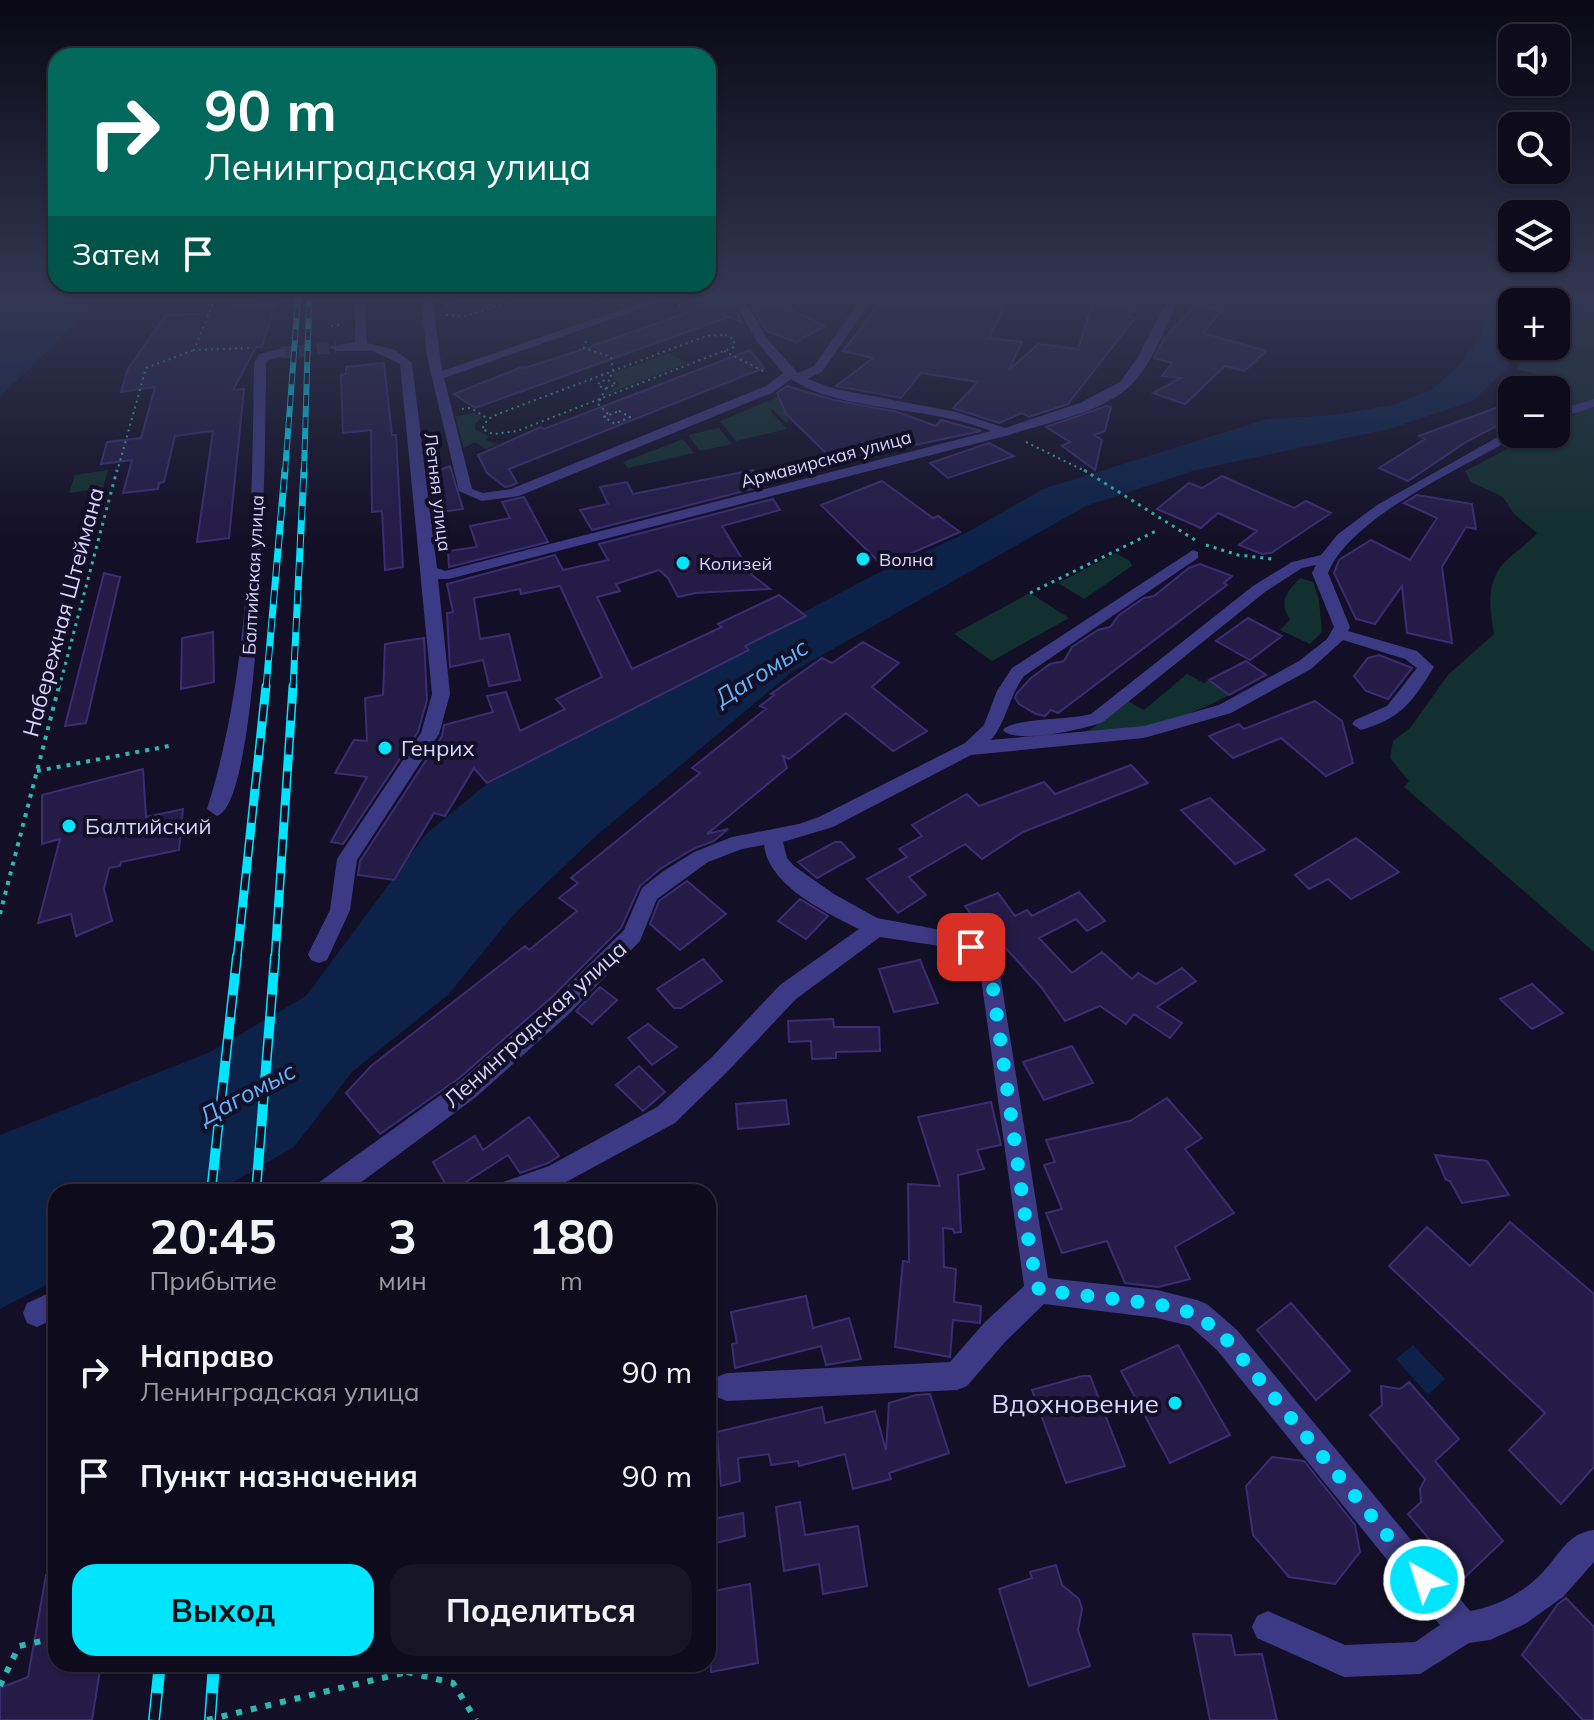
<!DOCTYPE html>
<html lang="ru">
<meta charset="utf-8">
<style>
:root{--surface:#0e0b1c;--page:#171425;--text:#f1f3f6;--muted:#9b9ba3;--line:#2e2b3b;--accent:#00e5ff}
body{margin:0;font-family:Mulish,sans-serif;background:var(--page);color:var(--text);height:100vh;display:flex;flex-direction:column;font-size:30px;white-space:nowrap}
*{box-sizing:border-box;margin:0}
p{font-size:26px;color:var(--muted)}
.icon{flex:none;width:44px;height:44px;fill:none;stroke:currentColor;stroke-width:2;stroke-linecap:round;stroke-linejoin:round}
.map{position:relative;flex:1;overflow:hidden}
.details{position:absolute;left:48px;top:1184px;width:668px;height:488px;display:flex;flex-direction:column;background:var(--surface);border-radius:24px;box-shadow:0 2px 6px #0004,0 0 0 2px var(--line)}
.details>*{flex:none}
.banner{position:absolute;left:48px;top:48px;width:668px;height:244px;border-radius:24px;box-shadow:0 2px 6px #0004,0 0 0 2px var(--line);background:#00695c;color:#fff;overflow:hidden}
.tools{position:absolute;left:1498px;top:24px;display:grid;gap:16px}
.tools a{display:grid;place-items:center;width:72px;height:72px;border-radius:16px;background:var(--surface);box-shadow:0 2px 6px #0004,0 0 0 2px var(--line);font-size:40px}
.pin{position:absolute;display:grid;place-items:center;width:68px;height:68px;color:#fff;margin:-34px;border-radius:16px;box-shadow:0 4px 12px #0006}
.me{position:absolute;width:88px;margin:-44px;rotate:321deg;stroke-linejoin:round;filter:drop-shadow(0 0 6px #0008)}
.turn{display:flex;align-items:center;gap:28px;height:168px;padding:0 24px;font-size:36px}
.turn .icon{width:104px;height:104px;stroke-width:2.5}
.turn b{display:block;font-size:56px;line-height:68px}
.then{display:flex;align-items:center;height:76px;padding:0 24px;background:#0003;gap:16px;font-size:30px}
.eta{display:flex;justify-content:space-evenly;align-items:center;height:136px;text-align:center}
.eta b{font-size:48px;font-weight:700;line-height:56px}
.cta{display:flex;gap:16px;margin-top:auto;padding:16px 24px}
.cta a{flex:1;height:92px;border-radius:24px;background:var(--accent);color:#111;font-size:32px;font-weight:700;line-height:92px;text-align:center}
.cta a+a{background:var(--page);color:var(--text)}
ul{padding:0;list-style:none}
li{display:flex;align-items:center;gap:24px;height:104px;padding:0 24px}
li div{flex:1}
li b{display:block;font-size:30px}
li em{font-style:normal}
.map>svg:first-child{display:block}
</style>
<div class="map">
<svg width="1594" height="1720" viewBox="0 0 1594 1720">
<rect width="100%" height="100%" fill="#130f26"/>
<path fill="#12302f" d="M1527,299h67v653l-190,-165 5,-6 -19,-23 3,-17 17,-13 38,-53 46,-41c-4,-24 -9,-52 11,-72 10,-11 21,-16 32,-29l-23,-19 -11,-17 -32,-15 -6,-11 71,-37h20v-9l19,-11 -20,-35 -38,-10 6,-23h33v-44h-29z
M669,353l18,10 -83,32 16,-11 -7,-6 1,-5z
M778,397l11,24 -4,1 -12,-12 -3,1 17,18 -51,12 -16,-20z
M474,413l8,4 -7,7v5l15,8 -5,3 13,4 -12,5 -11,-7 -11,6 -9,-32z
M719,428l13,16 -32,7 -12,-16z
M683,439l11,14 -66,15 -5,-6z
M108,470l-5,18 -34,5 6,-18z
M1116,553l14,8 2,5 -48,33 -26,-16z
M1300,578l13,4 6,18 3,32 -12,12 -30,-14 10,-10c-12,-19 -3,-28 10,-42z
M1030,593l39,25 -77,43 -38,-27z
M1187,674l17,9 5,-3 20,15c-71,40 -155,42 -235,45l90,-8 9,-4 33,-28 18,10z"/>
<path fill="#0c2248" d="M0,299h100l-100,98z
M1494,299h25v3h-7l2,44 -5,20 -36,35 -84,28 -193,41 -110,36 -294,166 -195,163 -83,79 -66,81 -96,77 -58,75 -78,45h-160v88l-56,29v-174l210,-83 96,-56 121,-163 56,-46 287,-157 104,-55 90,-41 79,-45 224,-70 66,-4 60,-10 40,-16 26,-24 22,-28z
M1413,1345l32,34 -17,16 -32,-36z"/>
<path fill="#241b47" stroke="#3b2d73" stroke-width="2" d="M688,299h42l12,23 -18,-7 2,3 -251,90 -21,-14 68,-27 3,1 50,-16 128,-45z
M748,299h21l56,27 -29,16 -30,-11z
M922,299h39l44,7 -16,32 33,4 -13,28 29,-26 40,5 16,-50 42,9 -9,8 8,2 -67,86 -39,13 -7,-4 -23,10 -46,-15 25,-26 -57,-9 -20,25 -65,-12 37,-28 -30,-7 39,-50 35,6z
M275,303l-13,44h-6l-23,43 11,-1 -15,149 -32,4 16,-111 -38,5 -11,46 -5,1 -1,6 -35,4 9,-33 -31,4 6,-22 34,-4 14,-51 -34,5 7,-23 38,-54 61,-2 3,-7z
M1197,304l25,6 -19,23 63,18 -21,20 -20,-5 -40,38 -32,-11 28,-15 -19,-2 10,-13 -18,-5 11,-21z
M750,350l14,18 -255,101 8,14 -7,3 -5,1 -18,-14 -9,-18 63,-28 3,2z
M384,363l8,72h4l7,132 -18,3 -3,-59 -10,1 -1,-82 -28,3 -2,-58 5,-1v-7z
M787,386l47,14 63,12 39,14 5,-6 40,11 -146,31 -49,-48 -9,-21z
M1512,402v16l-46,24 -58,39 -29,-13 46,-29 -6,-3z
M1106,406l5,1 -6,24 -11,4 8,5 -7,30 -33,-24 8,-4 -24,-15z
M989,443l25,13 -66,22 -18,-15z
M450,466l13,43 -22,3 -6,-40z
M753,470l11,16 -172,44 -12,-20 28,-6 -8,-17 27,-5 6,12z
M1222,476l72,32 12,-7 25,12 -60,40 -9,1 -23,-9 18,-14 -39,-18 -17,15 -44,-19 32,-26 13,5z
M882,481l51,37 5,-2 22,16 -55,24 -2,-2 -24,8 -58,-57z
M1417,495l55,9 4,25 -10,-2 -24,40 10,76 -45,-10 -5,-47 -27,38 -19,-5 -22,-46 5,-13 32,-20 39,20 27,-42 -33,-15z
M524,497l24,45 -99,25 -1,-16 29,-4 -7,-21 40,-8 -8,-16z
M773,499l7,11 -58,16 30,49 18,14 -75,4 -17,4 -10,-19 -9,-8 -43,14 4,7 -23,6 35,72 90,-42 -4,-3 61,-29 27,21 -61,30 4,4 -262,133 -13,-15 -29,48 -11,-3 -40,67 -36,-5 2,-14 82,-125 2,-11 49,-13 -6,-16 19,-4 14,39 45,-22 -9,-10 46,-22 -42,-91 -39,8 -1,-5 -46,9 6,41 29,-5 11,46 -31,6 -6,-26 -33,7 -3,-54 6,-1 -6,-28 108,-29 8,15 45,-10 -9,-16z
M1200,564l32,12 -8,7 3,2 -169,128 -7,-3 -6,6 -9,-2 -17,-10 -4,-6 2,-5 14,-15 19,-14 14,-3 8,-14 26,-17 12,-3 9,-12 25,-17 10,-2 35,-28z
M104,573l16,4 -34,146 -21,3z
M1248,618l34,18 -32,24 -34,-19z
M213,632l1,50 -33,7 1,-51z
M424,638l3,62 -9,32 -75,112 -12,-2 36,-65 -32,-4 19,-33 13,1 -2,-43 18,-3 2,-51z
M863,642l36,21 -27,24 55,44 -34,20 -47,-38 -57,46 -6,-3 4,12 -80,66 21,-5 -14,12 -21,8 -33,20 -20,17 -19,42 -70,70 -93,81 -78,55 -34,-41 25,-27 154,-120 4,4 48,-39 -18,-13 19,-15 -7,-5 129,-105 -8,-5 74,-59 -6,-3 14,-11 -3,-1 51,-36 10,5z
M1379,655l33,13 -24,31 -22,-8 -12,-15 14,-18z
M1246,661l20,14 -37,20 -20,-15z
M1315,701l27,20 11,42 -27,13 -45,-38 -48,20 -24,-22 30,-12 5,5z
M1131,765l17,18 -125,49 -41,27 -17,-15 -56,33 17,18 -28,18 -31,-34 40,-22 -8,-8 23,-13 -10,-11 55,-31 12,12 65,-24 11,12z
M143,769l3,48 37,-8 -4,41 -58,12 -1,4 -11,2 -5,21 8,32 -36,15 -5,-22 -33,9 22,-84 -18,5v-49z
M1210,798l55,52 -30,14 -54,-54z
M1356,838l43,34 -48,27 -23,-20 -19,10 -14,-14z
M835,842h6l14,15 -38,21 -19,-16z
M687,881l39,33 -46,36 -30,-26 9,-23z
M1079,892l26,29 -18,10 -11,-12 -37,19 33,35 30,-21 30,27 6,-6 18,11 26,-16 14,13 -39,26 25,16 -12,15 -36,-24 -8,10 -26,-18 -35,15 -24,-34 -41,-45 -3,2 -15,-18 -2,1 -15,-21 33,-13 17,23 12,-6 5,6z
M800,899l28,17 -22,23 -28,-18z
M703,959l19,22 -41,27h-7l-17,-19z
M920,960l18,43 -44,9 -15,-43z
M1532,984l31,29 -31,16 -32,-30z
M600,987l17,13 -25,24 -16,-13z
M833,1019l1,8h45l1,24 -44,1v6l-24,1 -1,-18 -22,1 -1,-21z
M648,1024l29,23 -25,18 -24,-27z
M1072,1046l21,37 -49,17 -21,-38z
M639,1066l26,26 -22,19 -27,-26z
M1167,1098l35,40 -17,11 49,64 -59,34 15,32 -32,8 -33,-4 -18,-42 -45,12 -16,-40 16,-4 -18,-44 11,-3 -9,-22 84,-19z
M786,1100l3,24 -51,5 -2,-25z
M991,1102l10,43 -24,5 7,19 -26,6 3,57 -7,1 -1,-4 -10,-1 1,39 12,2 -2,33 27,4 -1,17 -27,-3 -3,37 -55,-10 8,-86 6,1 -1,-78 32,2 -22,-69z
M529,1117l30,39 -11,7 -28,10 -12,-18 -58,37 -17,-30 42,-26 8,14z
M1435,1155l52,6 22,34 -47,8 -12,-22 -4,-1z
M1510,1222l84,72v173l-33,37 -52,-54 36,-37 -156,-147 38,-39 43,39z
M806,1296l7,32 36,-10 12,41 -35,6 -5,-19 -86,22 -3,-24 5,-1 -6,-31z
M1291,1303l59,68 -34,29 -59,-70z
M1178,1345l52,90 -60,28 -49,-92z
M1082,1376h8l35,90 -59,17 -34,-93z
M1409,1382l50,57 -24,22 68,80 -40,38 -55,-65 13,-12 -1,-13 5,-10 -55,-64 12,-10 -1,-19 19,3z
M930,1394l19,59 -60,20 2,6 -38,10 -8,-35 -46,12 -1,-5 -27,4 -2,-11 -31,4 2,23 -19,5 -4,-54 105,-25 3,16 50,-12 11,39 3,-47 27,-8z
M1272,1457l32,4 51,64 5,27 -25,32 -46,-7 -36,-42 -7,-49z
M800,1502l5,33 53,-9 9,60 -44,8 -4,-30 -35,7 -8,-64z
M743,1513l2,23 -37,9v-25z
M1056,1565l6,20 17,14 3,10 -4,21 12,36 -61,20 -30,-97 33,-11 -2,-6z
M46,1575l10,1v88h45l-9,56h-92v-32l28,-11z
M750,1584l8,79 -47,9 -3,-80z
M1566,1598l28,29v93h-11l-61,-65 36,-51z
M1193,1634l38,1 4,20 27,-1 15,66h-67z"/>
<g fill="none" stroke-linecap="round" stroke-linejoin="round">
<path stroke="#312d47" stroke-width="12" stroke-dasharray="12 6" stroke-linecap="butt" d="M281,353l55,-6"/>
<path stroke="#2fb8b0" stroke-width="2" stroke-dasharray="2 4" stroke-linecap="butt" d="M215,299l-21,51 58,-2
M573,299h5
M587,299l10,6
M445,305l17,-6
M678,306l17,-7
M446,315l19,1 54,-17
M331,326l11,-2
M725,335l9,4v8l-217,84 -24,3 -11,-5 6,-10 10,-5 208,-78z
M586,341l-2,7 27,9 2,14 -4,9
M724,351l41,21
M608,380l8,4 -9,4 -9,-2 2,-5z
M606,388l-8,16 11,11
M462,409l9,-1 17,11
M619,411l11,6 -15,7 -11,-7z
M1026,442l61,30
M117,472l29,-104 48,-18"/>
<path stroke="#2fb8b0" stroke-width="3" stroke-dasharray="3 5" stroke-linecap="butt" d="M1084,470l111,70
M1206,545l32,10 34,4
M1030,593l126,-62
M59,688l58,-218"/>
<path stroke="#2fb8b0" stroke-width="4" stroke-dasharray="4 6" stroke-linecap="butt" d="M37,771l132,-25
M0,914l59,-228"/>
<path stroke="#2fb8b0" stroke-width="6" stroke-dasharray="6 9" stroke-linecap="butt" d="M407,1672l46,11 23,37
M0,1686l19,-40 37,-8"/>
<path fill="#3d3a85" fill-rule="evenodd" d="M355,299h10l2,44 28,7 17,13 25,205 8,3 546,-140c-59,-25 -151,-19 -200,-52l-17,13 -255,104 -37,5 -23,-10 -32,-134 -6,-58h11l10,72 210,-72h17l-225,79 28,111 11,4 28,-4 255,-103 17,-13 -26,-31 -24,-43h11l24,41 30,33 16,-7 47,-67h11l-50,73 -15,7 28,10 121,23 49,16 75,-25 40,-21 18,-25 30,-58h11c-14,28 -26,65 -49,87 -30,28 -83,36 -121,49l-560,144h-11l12,115 -11,40 -82,126 -7,50 -23,50 -8,3 -8,-3 -3,-6 22,-44 7,-51 84,-126 11,-39 -32,-330 -27,-13h-37l-6,-4 25,-5z
M281,349l4,1v6l-17,4 -2,3c0,57 -3,439 -49,453l-10,-7c44,-139 45,-300 47,-446l5,-9z
M1594,399v8l-38,12v-8z
M1512,429v5l5,2c-54,32 -166,80 -189,137l22,54 -2,4 69,20 17,16c-22,35 -32,51 -73,63l-9,-6 3,-4 32,-14 30,-38 -12,-9 -62,-19 -32,29 -80,44 -87,25 -173,17 -138,72 -50,15 4,16 7,8 40,28 43,24 80,15 26,14 15,14 50,317 109,12 40,10 10,4 30,26 233,281c26,-4 53,-18 72,-38 17,-17 25,-40 52,-43v32l-31,35 -38,27 -35,16 -21,3 -49,31 -76,3 -87,-39 -5,-11 5,-11 11,-5 77,34 70,-3 25,-17 -223,-275 -27,-24 -33,-8 -113,-14 -39,38 -38,44 -10,4 -230,11 -10,-4 -4,-10 4,-10 10,-4 223,-11 35,-40 39,-36 -44,-315 -34,-24 -66,-10 -84,62 -68,72 -53,52 -120,65 -11,4h-48l4,-9 49,-17 108,-59 55,-50 68,-72 79,-56c-34,-17 -90,-43 -95,-84l-22,4 -34,13 -51,37 -17,42 -71,73 -93,83 -128,95h-34l4,-9 142,-102 93,-81 71,-70 18,-42 20,-16 32,-20 38,-15 67,-13 20,-7 146,-74 19,-18 13,-34 15,-23 181,-118 5,2v6l-174,118c-15,20 -17,45 -33,64l153,-14 75,-21 80,-44 28,-22 7,-12 -22,-54 4,-8 -14,3 -37,24 -162,130c-18,7 -88,23 -100,8 10,-12 68,-10 88,-16l162,-128 39,-24 29,-7 17,-21 39,-29z
M56,1290v28l-19,9 -10,-4 -4,-10 4,-10z"/>
<defs>
<path id="rail-far4" d="M285,472l13,-173
M304,472l5,-170"/>
<path id="rail-far3" d="M266,688l19,-218
M293,688l11,-218"/>
<path id="rail-far2" d="M237,958l29,-272
M275,958l18,-272"/>
<path id="rail-far1" d="M211,1192l26,-236
M256,1192l19,-236"/>
<path id="rail" d="M154,1720l6,-56
M210,1720l4,-56"/>
</defs>
<use href="#rail-far4" stroke="#00e5ff" stroke-width="6"/>
<use href="#rail-far3" stroke="#00e5ff" stroke-width="7"/>
<use href="#rail-far2" stroke="#00e5ff" stroke-width="9"/>
<use href="#rail-far1" stroke="#00e5ff" stroke-width="10"/>
<use href="#rail" stroke="#00e5ff" stroke-width="12"/>
<use href="#rail-far4" stroke="#130f26" stroke-width="4" stroke-dasharray="11" stroke-linecap="butt"/>
<use href="#rail-far3" stroke="#130f26" stroke-width="5" stroke-dasharray="14" stroke-linecap="butt"/>
<use href="#rail-far2" stroke="#130f26" stroke-width="6" stroke-dasharray="17" stroke-linecap="butt"/>
<use href="#rail-far1" stroke="#130f26" stroke-width="7" stroke-dasharray="22" stroke-linecap="butt"/>
<use href="#rail" stroke="#130f26" stroke-width="9" stroke-dasharray="27" stroke-linecap="butt"/>
<path stroke="#2fb8b0" stroke-width="6" stroke-dasharray="6 9" stroke-linecap="butt" d="M207,1720l200,-48"/>
</g>
<linearGradient id="sky" x2="0" y2="1"><stop stop-color="#0a0815"/><stop offset="0.55" stop-color="#333752"/><stop offset="1" stop-color="#333752" stop-opacity="0"/></linearGradient>
<rect width="1594" height="540" fill="url(#sky)"/>
<g fill="none" stroke-linecap="round" stroke-linejoin="round">
<path stroke="#00e5ff" stroke-width="14" stroke-dasharray="0 25.2" d="M971,947l19,20 40,284 9,39 118,14 40,10 30,26 197,240"/>
</g>
<g fill="#00e5ff" stroke="#130f26" stroke-width="3">
<circle cx="863" cy="559" r="8"/>
<circle cx="683" cy="563" r="8"/>
<circle cx="385" cy="748" r="8"/>
<circle cx="69" cy="826" r="8"/>
<circle cx="1175" cy="1403" r="8"/>
</g>
<g text-anchor="middle" dominant-baseline="central" stroke-width="8" stroke-linejoin="round" paint-order="stroke">
<g font-size="18" fill="#d9d4ff" stroke="#130f26">
<text transform="translate(826 459) rotate(-15)">Армавирская улица</text>
<text transform="translate(438 492) rotate(83)">Летняя улица</text>
<text transform="translate(253 575) rotate(-87)">Балтийская улица</text>
</g>
<g font-size="18" fill="#d9d4ff" stroke="#130f26" text-anchor="start">
<text x="879" y="559">Волна</text>
<text x="699" y="563">Колизей</text>
</g>
<g font-size="22" fill="#d9d4ff" stroke="#130f26">
<text transform="translate(63 612) rotate(-75)">Набережная Штеймана</text>
<text transform="translate(535 1024) rotate(-42)">Ленинградская улица</text>
</g>
<g font-size="22" fill="#d9d4ff" stroke="#130f26" text-anchor="start">
<text x="401" y="748">Генрих</text>
<text x="85" y="826">Балтийский</text>
</g>
<g font-size="24" font-style="italic" fill="#62b6ff" stroke="#130f26">
<text transform="translate(761 672) rotate(-32)">Дагомыс</text>
<text transform="translate(247 1093) rotate(-28)">Дагомыс</text>
</g>
<g font-size="26" fill="#d9d4ff" stroke="#130f26" text-anchor="end">
<text x="1159" y="1403">Вдохновение</text>
</g>
</g>
</svg>
<div class="tools">
<a><svg class="icon" aria-label="sound" viewBox="0 0 24 24"><path d="M4 9h4l5-4v14l-5-4H4zM17 9q2 3 0 6"/></svg></a>
<a><svg class="icon" aria-label="search" viewBox="0 0 24 24"><circle cx="10" cy="10" r="6"/><path d="M15 15l6 6"/></svg></a>
<a><svg class="icon" aria-label="layers" viewBox="0 0 24 24"><path d="M12 4l9 5-9 5-9-5zM3 14l9 5 9-5"/></svg></a>
<a>+</a>
<a>−</a>
</div>
<div class="pin" style="left:971px;top:947px;background:#d93025"><svg class="icon" aria-label="arrive" viewBox="0 0 24 24"><path d="M6 21V4h12l-3 4 3 4H6"/></svg></div>
<svg class="me" style="left:1424px;top:1580px" viewBox="-20 -20 40 40"><circle r="17" fill="#00e5ff" stroke="#fff" stroke-width="3"/><path d="M0-11L8 9 0 5-8 9z" fill="#fff"/></svg>
<div class="banner">
<div class="turn"><svg class="icon" aria-label="right" viewBox="0 0 24 24"><path d="M7 20v-9h11M14 6l5 5-5 5"/></svg><div><b>90 m</b>Ленинградская улица</div></div>
<div class="then">Затем<svg class="icon" aria-label="arrive" viewBox="0 0 24 24"><path d="M6 21V4h12l-3 4 3 4H6"/></svg></div>
</div>
<section class="details">
<div class="eta">
<div><b>20:45</b><p>Прибытие</p></div>
<div><b>3</b><p>мин</p></div>
<div><b>180</b><p>m</p></div>
</div>
<ul>
<li><svg class="icon" aria-label="right" viewBox="0 0 24 24"><path d="M7 20v-9h11M14 6l5 5-5 5"/></svg><div><b>Направо</b><p>Ленинградская улица</p></div><em>90 m</em></li>
<li><svg class="icon" aria-label="arrive" viewBox="0 0 24 24"><path d="M6 21V4h12l-3 4 3 4H6"/></svg><div><b>Пункт назначения</b></div><em>90 m</em></li>
</ul>
<div class="cta"><a>Выход</a><a>Поделиться</a></div>
</section>
</div>
